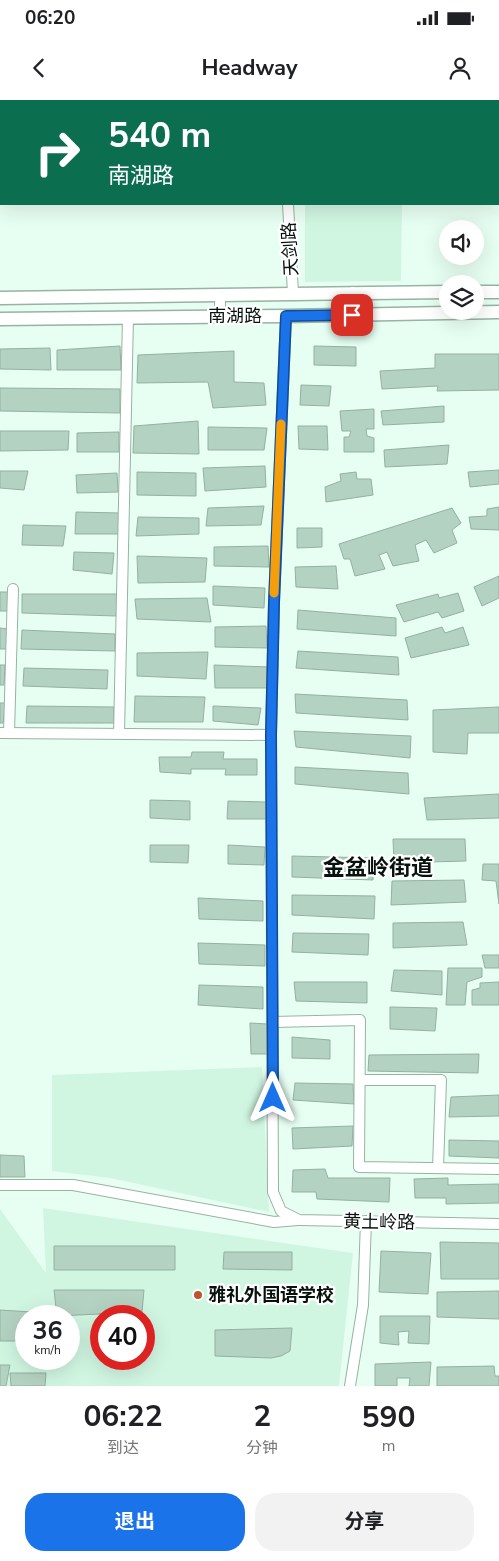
<!DOCTYPE html>
<html lang="zh">
<meta charset="utf-8">
<style>
:root{--surface:#fff;--page:#f2f2f2;--text:#202124;--muted:#757577;--accent:#1a73e8}
body{margin:0;font-family:"Nunito Sans","Noto Sans SC",sans-serif;background:var(--page);color:var(--text);height:100vh;display:flex;flex-direction:column;font-size:19px;white-space:nowrap}
*{box-sizing:border-box;margin:0}
p{font-size:16px;color:var(--muted)}
.icon{flex:none;width:28px;height:28px;fill:none;stroke:currentColor;stroke-width:2;stroke-linecap:round;stroke-linejoin:round}
.map{position:relative;height:1286px;overflow:hidden}
.details{display:flex;flex-direction:column;background:var(--surface);flex:1}
.details>*{flex:none}
.banner{position:absolute;left:0px;top:0px;width:500px;height:105px;box-shadow:0 5px 20px #0002;background:#0b6e4f;color:#fff;overflow:hidden}
.tools{position:absolute;left:439px;top:120px;display:grid;gap:10px}
.tools a{display:grid;place-items:center;width:45px;height:45px;border-radius:50%;background:var(--surface);box-shadow:0 5px 20px #0002;font-size:25px}
.speed{position:absolute;left:15px;top:1205px;display:flex;gap:10px;font-size:25px;font-weight:700;text-align:center}
.speed>*{display:grid;place-content:center;width:65px;height:65px;border-radius:50%;background:var(--surface);box-shadow:0 5px 20px #0002;line-height:1}
.speed small{font-size:12px;font-weight:400}
.speed .limit{border:8px solid #d22;background:#fff;color:#111}
.pin{position:absolute;display:grid;place-items:center;width:42px;height:42px;color:#fff;margin:-21px;border-radius:10px;box-shadow:0 2px 8px #0006}
.me{position:absolute;width:55px;margin:-28px;rotate:0deg;stroke-linejoin:round;filter:drop-shadow(0 0 4px #0008)}
.turn{display:flex;align-items:center;gap:18px;height:105px;padding:0 25px;font-size:22px}
.turn .icon{width:65px;height:65px;stroke-width:2.5}
.turn b{display:block;font-size:35px;line-height:42px}
.eta{display:flex;justify-content:space-evenly;align-items:center;height:85px;text-align:center}
.eta b{font-size:30px;font-weight:700;line-height:35px}
.cta{display:flex;gap:10px;margin-top:auto;padding:10px 25px}
.cta a{flex:1;height:58px;border-radius:20px;background:var(--accent);color:#fff;font-size:20px;font-weight:700;line-height:58px;text-align:center}
.cta a+a{background:var(--page);color:var(--text)}
.status{display:flex;justify-content:space-between;align-items:center;height:35px;padding:0 25px;background:var(--surface);direction:ltr}
.status svg{height:14px;fill:currentColor}
header{display:flex;justify-content:space-between;align-items:center;height:65px;padding:0 25px;background:var(--surface);font-size:22px;font-weight:700}
.map>svg:first-child{display:block}
</style>
<div class="status"><b>06:20</b><svg viewBox="0 0 49 12"><path d="M0 12V9h3v3zM5 12V6h3v6zM10 12V3h3v9zM15 12V0h3v12zM26 1h20v11H26zM47 4h2v5h-2z"/></svg></div>
<header><svg class="icon" aria-label="back" viewBox="0 0 24 24"><path d="M15 5l-7 7 7 7"/></svg>Headway<svg class="icon" aria-label="person" viewBox="0 0 24 24"><circle cx="12" cy="8" r="4"/><path d="M4 21q1-7 8-7t8 7"/></svg></header>
<div class="map">
<svg width="499" height="1286" viewBox="0 0 499 1286">
<rect width="100%" height="100%" fill="#e7fff2"/>
<path fill="#d0f6e2" fill-rule="evenodd" d="M305,104h97l-1,77 -96,1z
M262,967l7,145 -159,-34 -58,-7v-96z
M43,1108l310,45 -14,133h-339v-177l46,64zM26,1216h43v43h-43zM101,1216h43v43h-43z"/>
<path fill="#b4d2c2" stroke="#93b0a1" d="M120,246l1,24h-64v-20z
M314,246l42,1v19l-42,-1z
M50,248l1,22 -51,-1v-20z
M234,251v31l30,1 2,22 -53,3 -5,-26 -71,1 1,-28z
M435,254h64v36l-62,1 1,-5 -56,3 -2,-18 55,-3z
M301,285l30,1 -2,20 -29,-1z
M0,288l120,1v24l-120,-2z
M444,306v16l-61,3 -2,-14z
M374,309v20h-8l1,7 7,2v14h-30v-15h5l2,-6h-9l-2,-20z
M198,321l1,33 -66,-1 1,-27z
M298,326h29l1,24 -29,-1z
M208,327l59,1 -3,22h-56z
M0,331h69l-1,19 -68,1z
M119,332v20h-42v-19z
M449,345l-2,19 -62,3 -1,-17z
M265,366l1,21 -61,4 -2,-23z
M499,370v14l-29,3 -2,-15z
M0,371h28l-4,19 -24,-2z
M137,372l59,1v23l-59,-1z
M356,372l1,7h14l2,16 -47,7 -1,-15 16,-6 -1,-7z
M117,373l1,19 -41,1 -1,-18z
M264,406l-3,19 -55,1 2,-18z
M499,407v23l-28,-1 -2,-12 18,-1v-7z
M452,408l9,15 -9,7 5,13 -23,10 -8,-13 -11,5 4,16 -26,5 -6,-14 -8,3 6,14 -30,7 -5,-17h-6l-5,-15z
M76,412l44,1 1,21h-46z
M138,417l61,1v16l-63,2z
M23,425l43,1 -3,20 -41,-1z
M297,428h25v19l-25,1z
M268,446l1,21 -55,-1v-19z
M74,452l40,1 -2,21 -39,-4z
M137,456l70,2 -2,24 -67,1z
M336,466l2,23 -42,-2 -1,-20z
M499,476v22l-17,8 -8,-19z
M213,486l52,2 -1,20 -51,-3z
M0,492h10l-2,19h-8z
M458,493l6,18 -22,7 -4,-6 -34,10 -8,-17 42,-11 1,4z
M22,494h96l-2,22 -94,-3z
M207,498l4,24 -74,-3 -2,-20z
M298,510l98,8v18l-99,-7z
M266,526l1,22 -52,-1v-20z
M442,527l3,6 18,-6 6,18 -58,13 -6,-20z
M0,528l8,1 1,20h-9z
M22,530l93,4v17l-94,-2z
M298,551l100,6 1,18 -103,-7z
M208,552l-2,27 -69,-3v-23z
M0,565h5l-1,20h-4z
M214,565l55,2v21h-54z
M24,568l84,2 -1,19 -84,-3z
M295,594l112,6 1,20 -112,-7z
M135,596l70,1 -2,25h-69z
M0,603h6l-3,20h-3z
M27,606l87,1v16h-88z
M213,606l48,2 -3,17 -45,-4z
M499,607v26h-31l-1,21 -34,-2v-42z
M294,631l117,5 -1,22 -114,-11z
M192,652h32l-1,7h34v16h-32l1,-6h-35v5l-31,-2 -1,-15h32z
M295,667l113,6 1,21 -114,-10z
M499,694v24l-72,2 -3,-22z
M150,700l40,1v19l-40,-2z
M228,701l39,1 2,17h-42z
M393,739h72l1,22 -72,2z
M150,745h39l-1,18 -38,-1z
M228,745l37,2 -1,18 -36,-1z
M292,756l82,2 -1,22 -81,-3z
M483,764h16v40l-3,-23 -14,-1z
M464,780l2,22 -75,3 1,-24z
M292,795l83,1 -1,23 -82,-4z
M198,798l65,3v20l-64,-2z
M463,822l4,23 -74,3v-25z
M293,833l76,1 -1,21 -76,-3z
M198,843l67,2v21l-66,-2z
M482,855h17v13h-14z
M448,868h34v9l-15,5 -2,23h-19z
M394,870l48,1v24l-51,-4z
M294,882h73v21l-71,-2z
M499,882v23h-27v-15l8,-2v-5z
M199,885l64,2v22l-65,-4z
M390,907l47,1 -2,23 -45,-2z
M250,923l18,1v30h-17z
M292,937l38,3v19l-38,-1z
M479,954l-1,19 -110,-2 1,-16z
M295,983l58,1 1,20 -61,-4z
M499,995v21l-50,1 2,-20z
M353,1026l-1,20 -59,3 -1,-21z
M449,1040l50,1v17l-50,-2z
M0,1055l24,1 1,21h-25z
M325,1069l3,9h62l-1,24 -72,-3 -1,-7h-24l1,-22z
M448,1078v7l51,-1v19l-53,1v-6h-31l-1,-19z
M440,1142l59,1v36h-58z
M54,1146h121v24h-121z
M381,1151l50,2 -3,41 -49,-2z
M224,1152h68v18l-69,-1z
M54,1190h90l-2,22 -85,4z
M499,1191v28l-62,-2v-25z
M0,1210l32,2v4h-6v25h-26z
M380,1216h50l-1,28 -21,-1 1,-12 -11,1 1,13 -19,-2z
M292,1228l-2,23 -9,5 -10,2 -56,-2v-26z
M431,1262l-2,24h-20l1,-8h-13v8h-22v-22z
M0,1265h10l-4,21h-6z
M494,1266l1,10h4v10h-62v-19z
M10,1273h36l-1,13h-34z"/>
<g fill="none" stroke-linecap="round" stroke-linejoin="round">
<defs>
<path id="minor" d="M286,1v-1
M288,104l5,89
M352,215l1,-23
M286,216l-12,286 -3,133 2,457 8,19 18,9 200,4
M220,217v-23
M0,633l271,2
M9,633l4,-144
M119,634l9,-417
M272,922l88,-2 -1,147 140,2
M360,980h81l-3,88
M0,1085h73l201,37 24,-2
M350,1286l13,-81 3,-84"/>
<path id="major" d="M475,192h24
M0,198l448,-6
M0,219l286,-3 213,-4"/>
</defs>
<use href="#minor" stroke="#96b3a3" stroke-width="12"/>
<use href="#major" stroke="#96b3a3" stroke-width="15"/>
<use href="#minor" stroke="#fff" stroke-width="10"/>
<use href="#major" stroke="#fff" stroke-width="12"/>
</g>
<g fill="none" stroke-linecap="round" stroke-linejoin="round">
<defs>
<path id="route" d="M273,998l-2,-363 3,-133 12,-286 66,-1"/>
</defs>
<use href="#route" stroke="#114b97" stroke-width="12"/>
<use href="#route" stroke="#1a73e8" stroke-width="9"/>
<path stroke="#f59e0b" stroke-width="9" d="M274,493l7,-169"/>
</g>
<circle fill="#bc552b" stroke="#fff" stroke-width="2" cx="198" cy="1195" r="5"/>
<g text-anchor="middle" dominant-baseline="central" stroke-width="4.5" stroke-linejoin="round" paint-order="stroke">
<g font-size="18" fill="#07120d" stroke="#fff">
<text transform="translate(290 149) rotate(-93)">天剑路</text>
<text x="235" y="216">南湖路</text>
<text transform="translate(379 1122) rotate(1)">黄土岭路</text>
</g>
<g font-size="18" font-weight="bold" fill="#07120d" stroke="#fff" text-anchor="start">
<text x="208" y="1195">雅礼外国语学校</text>
</g>
<g font-size="22" font-weight="bold" fill="#07120d" stroke="#fff">
<text x="378" y="768">金盆岭街道</text>
</g>
</g>
</svg>
<div class="tools">
<a><svg class="icon" aria-label="sound" viewBox="0 0 24 24"><path d="M4 9h4l5-4v14l-5-4H4zM17 9q2 3 0 6"/></svg></a>
<a><svg class="icon" aria-label="layers" viewBox="0 0 24 24"><path d="M12 4l9 5-9 5-9-5zM3 14l9 5 9-5"/></svg></a>
</div>
<div class="speed"><div>36<small>km/h</small></div><div class="limit">40</div></div>
<div class="pin" style="left:352px;top:215px;background:#d93025"><svg class="icon" aria-label="arrive" viewBox="0 0 24 24"><path d="M6 21V4h12l-3 4 3 4H6"/></svg></div>
<svg class="me" style="left:273px;top:998px" viewBox="-20 -20 40 40"><path d="M0-17L14 15 0 8-14 15z" fill="#1a73e8" stroke="#fff" stroke-width="4"/></svg>
<div class="banner">
<div class="turn"><svg class="icon" aria-label="right" viewBox="0 0 24 24"><path d="M7 20v-9h11M14 6l5 5-5 5"/></svg><div><b>540 m</b>南湖路</div></div>
</div>
</div>
<section class="details">
<div class="eta">
<div><b>06:22</b><p>到达</p></div>
<div><b>2</b><p>分钟</p></div>
<div><b>590</b><p>m</p></div>
</div>
<div class="cta"><a>退出</a><a>分享</a></div>
</section>
